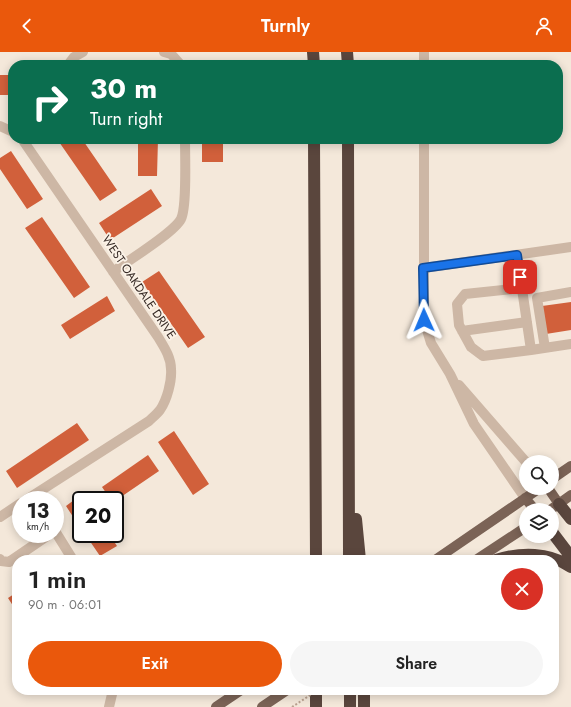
<!DOCTYPE html>
<meta charset="utf-8">
<style>
:root{--surface:#fff;--page:#f6f6f6;--text:#222;--muted:#767676;--accent:#ea580c}
body{margin:0;font-family:Jost,sans-serif;background:var(--page);color:var(--text);height:100vh;display:flex;flex-direction:column;font-size:15px;white-space:nowrap}
*{box-sizing:border-box;margin:0}
p{font-size:13px;color:var(--muted)}
.icon{flex:none;width:22px;height:22px;fill:none;stroke:currentColor;stroke-width:2;stroke-linecap:round;stroke-linejoin:round}
.map{position:relative;flex:1;overflow:hidden}
.sheet{position:absolute;left:12px;top:503px;width:547px;height:140px;display:flex;flex-direction:column;background:var(--surface);border-radius:16px;box-shadow:0 2px 10px #0003}
.sheet>*{flex:none}
.guide{position:absolute;left:8px;top:8px;width:555px;height:84px;border-radius:16px;box-shadow:0 2px 10px #0003;background:#0b6e4f;color:#fff;overflow:hidden}
.tools{position:absolute;left:519px;top:403px;display:grid;gap:8px}
.tools a{display:grid;place-items:center;width:40px;height:40px;border-radius:50%;background:var(--surface);box-shadow:0 2px 10px #0003;font-size:20px}
.speed{position:absolute;left:12px;top:439px;display:flex;gap:8px;font-size:20px;font-weight:700;text-align:center}
.speed>*{display:grid;place-content:center;width:52px;height:52px;border-radius:50%;background:var(--surface);box-shadow:0 2px 10px #0003;line-height:1}
.speed small{font-size:10px;font-weight:400}
.speed .limit{border:2px solid #111;border-radius:6px;background:#fff;color:#111}
.pin{position:absolute;display:grid;place-items:center;width:34px;height:34px;color:#fff;margin:-17px;border-radius:8px;box-shadow:0 2px 6px #0006}
.me{position:absolute;width:44px;margin:-22px;rotate:359deg;stroke-linejoin:round;filter:drop-shadow(0 0 3px #0008)}
.turn{display:flex;align-items:center;gap:14px;height:84px;padding:0 16px;font-size:18px}
.turn .icon{width:52px;height:52px;stroke-width:2.5}
.turn b{display:block;font-size:28px;line-height:34px}
.round{display:grid;place-items:center;flex:none;width:42px;height:42px;border-radius:21px;background:var(--page)}
.headline{display:flex;align-items:center;justify-content:space-between;height:68px;padding:0 16px}
h1{font-size:24px;font-weight:600;line-height:30px}
.action{display:flex;gap:8px;margin-top:auto;padding:8px 16px}
.action a{flex:1;height:46px;border-radius:24px;background:var(--accent);color:#fff;font-size:16px;font-weight:600;line-height:46px;text-align:center}
.action a+a{background:var(--page);color:var(--text)}
header{display:flex;justify-content:space-between;align-items:center;height:52px;padding:0 16px;background:var(--accent);color:#fff;font-size:18px;font-weight:600}
.map>svg:first-child{display:block}
</style>
<header><svg class="icon" aria-label="back" viewBox="0 0 24 24"><path d="M15 5l-7 7 7 7"/></svg>Turnly<svg class="icon" aria-label="person" viewBox="0 0 24 24"><circle cx="12" cy="8" r="4"/><path d="M4 21q1-7 8-7t8 7"/></svg></header>
<div class="map">
<svg width="571" height="655" viewBox="0 0 571 655">
<rect width="100%" height="100%" fill="#f4e8da"/>
<path fill="#d1603b" d="M0,23h13v20h-13z
M57,87h25l35,51 -17,11z
M138,87h20l-1,37h-19z
M202,87h21v23h-21z
M11,99l32,48 -16,10 -27,-40v-11z
M151,137l11,17 -52,34 -11,-17z
M42,165l48,70 -16,11 -49,-70z
M159,219l46,66 -17,11 -46,-66z
M107,244l8,15 -45,28 -9,-14z
M571,250v28l-25,4 -4,-28z
M77,371l12,17 -72,48 -11,-17z
M174,379l35,53 -16,11 -35,-53z
M148,403l11,16 -44,30 -4,-1 -9,-13z
M82,442l4,6h-5v29l-15,-23z
M85,482h24l8,12 -17,10z
M17,540v20l-9,-14z"/>
<g fill="none" stroke-linecap="round" stroke-linejoin="round">
<path stroke="#cdb7a5" stroke-width="10" d="M164,0l7,2 10,11
M68,13l6,-8 9,-5
M424,13v-13
M0,74l13,6
M22,87l136,198c6,10 13,20 13,32 1,12 -4,31 -11,41 -3,4 -8,8 -11,11l-123,79
M424,87v181l7,23 19,31 24,50 51,74
M517,203l14,95 40,-6
M423,216l148,-21
M113,220c14,-11 61,-39 68,-53 6,-12 4,-64 4,-80
M522,236l-57,6 -8,10 2,21 12,22 12,9 48,-6
M462,279l65,-9
M545,296l-8,-50 34,-6
M459,333l67,77
M0,465l21,-14
M55,479l18,29
M0,507l1,2 8,1 41,-28
M109,655l4,-17"/>
<path stroke="#7b6356" stroke-width="10" d="M552,427l19,-13
M548,436l11,16
M525,446l10,12
M550,458l21,-15
M435,508l105,-72
M476,508l50,-33
M216,655l25,-17
M262,655l25,-17"/>
<path stroke="#5a463d" stroke-width="12" d="M313,0l1,13
M347,0l1,13
M314,87l2,421
M348,87l1,421
M559,452l12,15
M356,467l4,41
M552,480l19,25
M496,508c25,-8 53,-8 75,7
M316,638v17
M350,638v17
M364,638v17"/>
<path stroke="#b9a18f" stroke-width="2" stroke-dasharray="2 2" stroke-linecap="butt" d="M292,655l26,-17"/>
</g>
<g fill="none" stroke-linecap="round" stroke-linejoin="round">
<defs>
<path id="route" d="M424,268l-1,-52 94,-13 3,22"/>
</defs>
<use href="#route" stroke="#114b97" stroke-width="10"/>
<use href="#route" stroke="#1a73e8" stroke-width="7"/>
</g>
<g text-anchor="middle" dominant-baseline="central" stroke-width="3.5" stroke-linejoin="round" paint-order="stroke">
<g font-size="12" fill="#382c27" stroke="#fbf2e7">
<text transform="translate(139 235) rotate(56)">WEST OAKDALE DRIVE</text>
</g>
</g>
</svg>
<div class="tools">
<a><svg class="icon" aria-label="search" viewBox="0 0 24 24"><circle cx="10" cy="10" r="6"/><path d="M15 15l6 6"/></svg></a>
<a><svg class="icon" aria-label="layers" viewBox="0 0 24 24"><path d="M12 4l9 5-9 5-9-5zM3 14l9 5 9-5"/></svg></a>
</div>
<div class="speed"><div>13<small>km/h</small></div><div class="limit">20</div></div>
<div class="pin" style="left:520px;top:225px;background:#d93025"><svg class="icon" aria-label="arrive" viewBox="0 0 24 24"><path d="M6 21V4h12l-3 4 3 4H6"/></svg></div>
<svg class="me" style="left:424px;top:268px" viewBox="-20 -20 40 40"><path d="M0-17L14 15 0 8-14 15z" fill="#1a73e8" stroke="#fff" stroke-width="4"/></svg>
<div class="guide">
<div class="turn"><svg class="icon" aria-label="right" viewBox="0 0 24 24"><path d="M7 20v-9h11M14 6l5 5-5 5"/></svg><div><b>30 m</b>Turn right</div></div>
</div>
<section class="sheet">
<div class="headline"><div><h1>1 min</h1><p>90 m · 06:01</p></div><a class="round" style="background:#d93025;color:#fff"><svg class="icon" aria-label="close" viewBox="0 0 24 24"><path d="M6 6l12 12M18 6L6 18"/></svg></a></div>
<div class="action"><a>Exit</a><a>Share</a></div>
</section>
</div>
